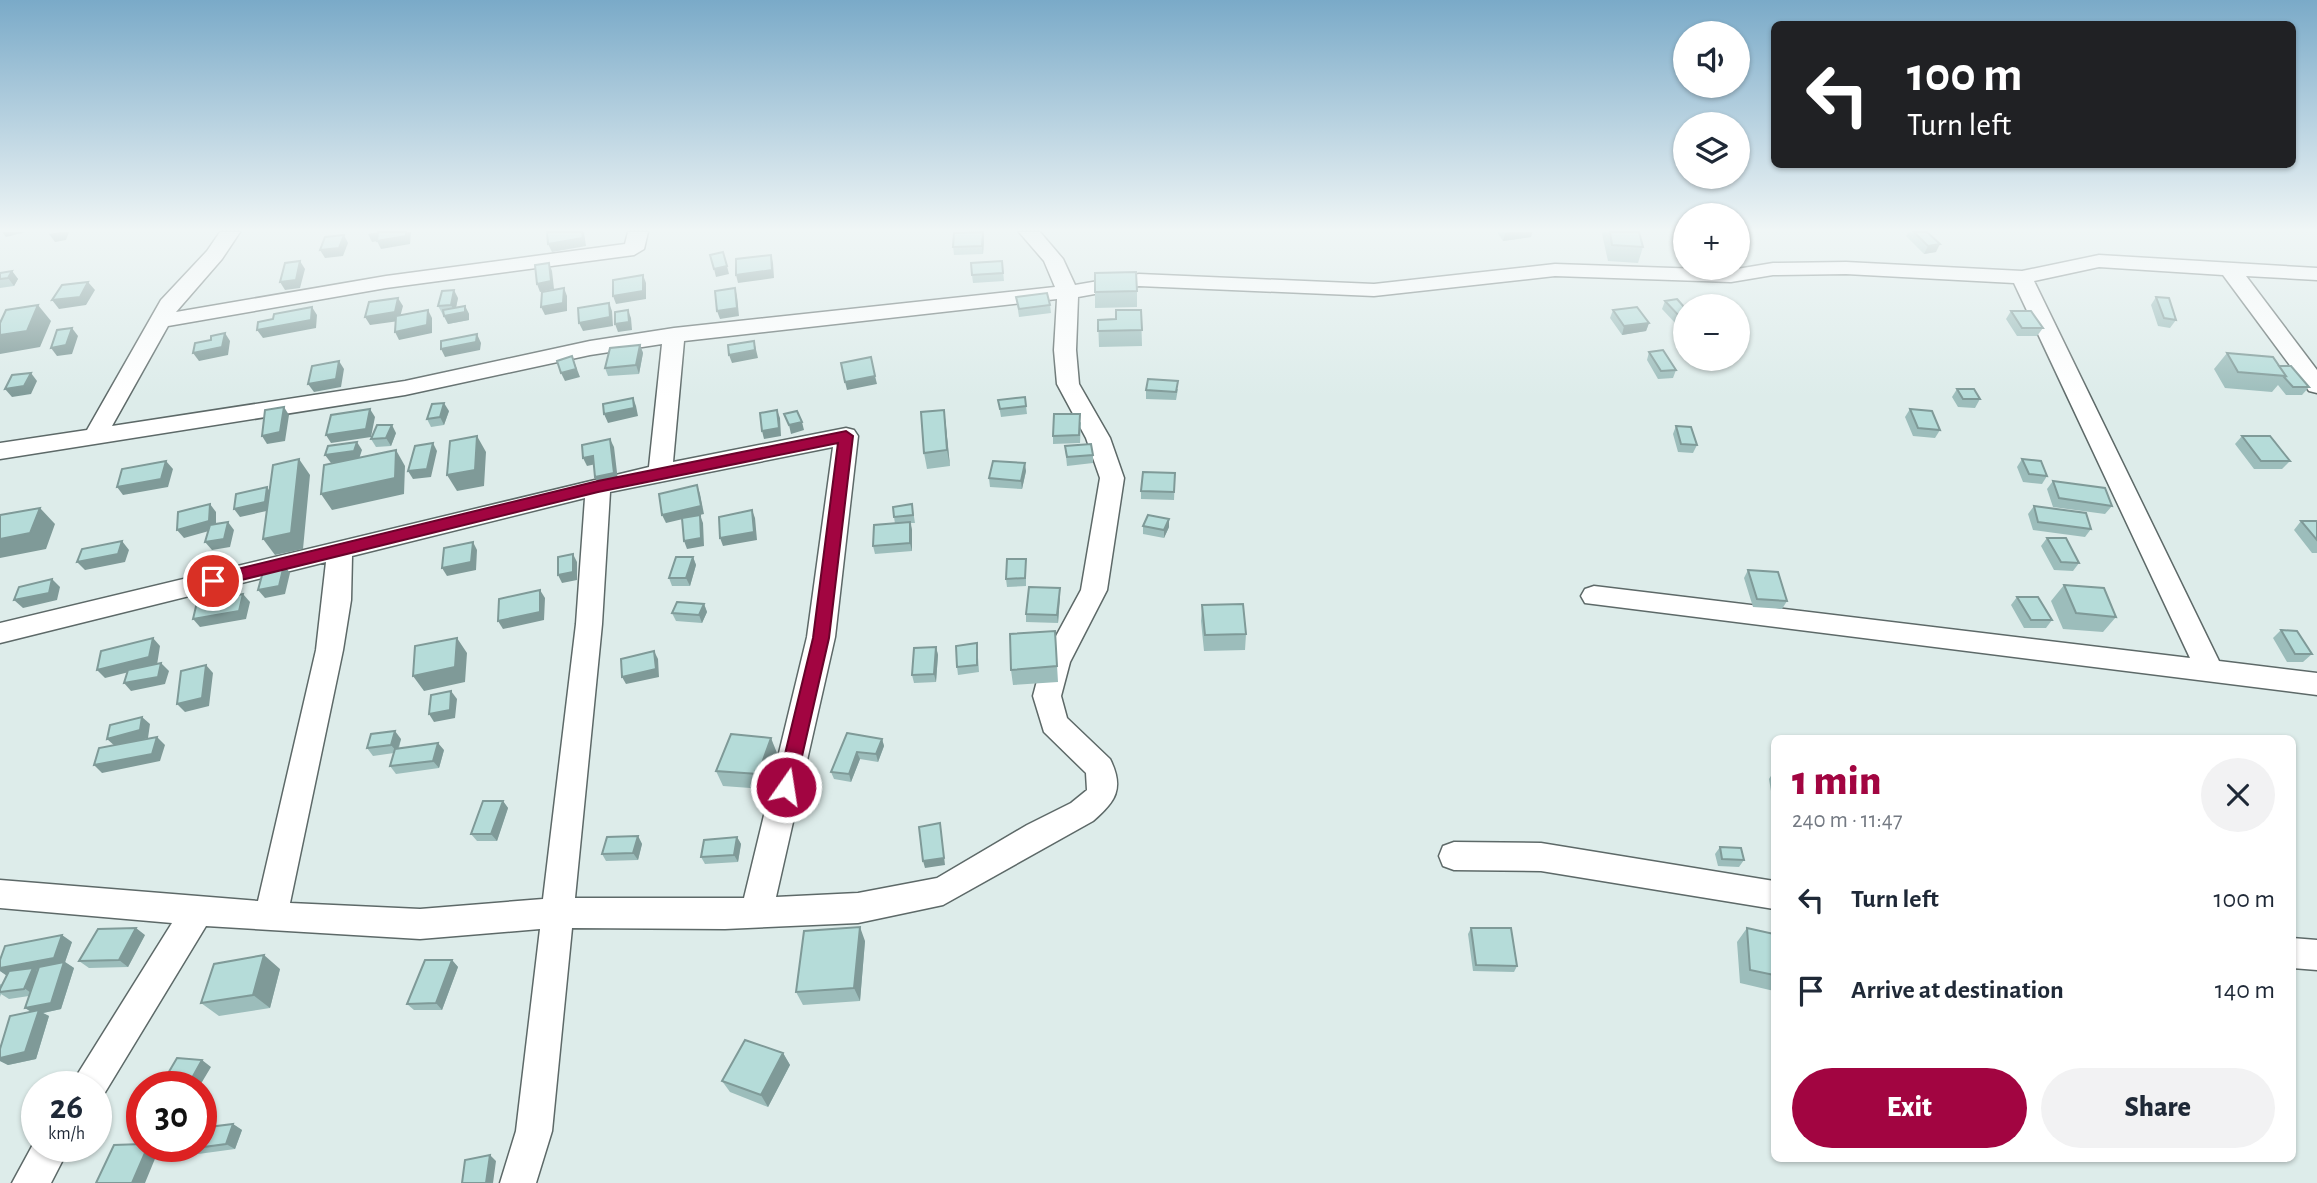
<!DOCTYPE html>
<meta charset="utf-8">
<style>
:root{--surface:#fff;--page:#f2f2f3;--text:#1f2937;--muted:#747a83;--accent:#a20541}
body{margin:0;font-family:"Alegreya Sans",sans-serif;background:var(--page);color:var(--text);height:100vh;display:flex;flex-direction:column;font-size:26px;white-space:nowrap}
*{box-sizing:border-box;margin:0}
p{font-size:23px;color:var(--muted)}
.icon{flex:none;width:38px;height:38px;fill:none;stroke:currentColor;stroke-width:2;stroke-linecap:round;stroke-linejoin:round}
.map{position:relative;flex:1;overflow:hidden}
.panel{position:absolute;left:1771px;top:735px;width:525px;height:427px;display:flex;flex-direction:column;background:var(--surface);border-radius:10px;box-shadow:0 2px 5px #0004}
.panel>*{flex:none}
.guide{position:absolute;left:1771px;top:21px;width:525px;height:147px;border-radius:10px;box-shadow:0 2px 5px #0004;background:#202124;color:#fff;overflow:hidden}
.buttons{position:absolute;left:1673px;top:21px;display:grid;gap:14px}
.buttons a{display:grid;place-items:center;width:77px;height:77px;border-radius:50%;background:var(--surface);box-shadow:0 2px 5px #0004;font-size:35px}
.speed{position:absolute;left:21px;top:1071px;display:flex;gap:14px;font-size:35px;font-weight:700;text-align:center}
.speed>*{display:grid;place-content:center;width:91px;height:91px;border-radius:50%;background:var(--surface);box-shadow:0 2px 5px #0004;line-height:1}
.speed small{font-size:18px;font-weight:400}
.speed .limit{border:10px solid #d22;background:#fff;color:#111}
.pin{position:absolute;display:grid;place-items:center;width:60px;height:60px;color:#fff;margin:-30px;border:4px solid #fff;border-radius:50%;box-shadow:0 2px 7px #0007}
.me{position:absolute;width:77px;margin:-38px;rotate:13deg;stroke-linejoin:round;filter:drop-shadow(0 0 5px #0008)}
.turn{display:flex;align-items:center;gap:24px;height:147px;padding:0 21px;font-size:32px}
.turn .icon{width:91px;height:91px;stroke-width:2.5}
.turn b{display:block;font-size:49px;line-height:60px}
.round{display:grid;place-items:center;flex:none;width:74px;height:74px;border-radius:37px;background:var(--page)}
.headline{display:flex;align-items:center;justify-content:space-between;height:119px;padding:0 21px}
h1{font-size:42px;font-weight:800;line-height:52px;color:var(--accent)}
.button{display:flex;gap:14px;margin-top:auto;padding:14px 21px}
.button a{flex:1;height:80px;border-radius:42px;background:var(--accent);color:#fff;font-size:28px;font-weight:800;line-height:80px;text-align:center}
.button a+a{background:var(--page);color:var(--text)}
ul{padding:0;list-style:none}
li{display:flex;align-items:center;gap:21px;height:91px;padding:0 21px}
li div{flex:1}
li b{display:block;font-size:26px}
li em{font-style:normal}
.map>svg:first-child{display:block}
</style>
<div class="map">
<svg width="2317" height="1183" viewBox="0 0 2317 1183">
<rect width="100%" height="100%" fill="#ddecea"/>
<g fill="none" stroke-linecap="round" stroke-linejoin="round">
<defs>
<path id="street" d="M220,232h20l-18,27 -46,53 210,-36 239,-32 3,-12h20l-4,17 -10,6 -248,33 -218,38 -56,100 293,-45 185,-40 84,-13 381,-41 -11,-26 -25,-29h21l23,27 12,26 64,-11 235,10 181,-20 176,6 42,-7 73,-1 176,9 77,-16 218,13v12l-71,-4 71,94v23l-8,-2 -86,-116 -124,-8 -65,14 185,380 98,12v22l-732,-92 -4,-7 4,-7 9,-3 596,72 -176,-375 -168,-9 -73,1 -42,7 -176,-6 -181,20 -235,-10 -61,11 -2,53 3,34 31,54 14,40 -17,112 -37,72 -9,34 6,22 43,41c15,30 5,43 -17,62l-150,84 -85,18 -133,6 -153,-1 -20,203 -16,52h-36l16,-52 24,-202 -120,10 -214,-13 -105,173 -5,3v-15h-24l5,-12 95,-152 -172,-15v-28l258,21 58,-251 10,-88 -326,81v-20l649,-156 13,-123 -72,11 -185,40 -405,64v-16l87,-13 74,-130 46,-49zM1057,299l-3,51 3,34 29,54 14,40 -19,112 -39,72 -9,34 11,36 42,41 1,17 -16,13 -44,22 -90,53 -79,15 -82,4 59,-260 23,-201 -4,-6 -8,-2 -173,34 11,-121zM833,447l-26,190 -63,261h-169l27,-274 8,-132zM585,498l-9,126 -33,275 -123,10 -130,-6 53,-253 8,-50 1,-44z
M1454,842l87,1 233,38v28l-233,-38 -87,-1 -11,-4 -4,-10 4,-10z
M2292,938l25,2v30l-25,-2z
M37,1137v9h33l-19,37h-39z"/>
</defs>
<use href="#street" stroke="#5d6968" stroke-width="3"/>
<use href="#street" fill="#fff" fill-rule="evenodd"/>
</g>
<path fill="#9cbdbb" d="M983,232l1,8 -1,14 -29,1 -1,-8z
M1498,232h34l-1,5 -28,4 -5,-7z
M1603,232h36l4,15 -5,16 -30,-2 -6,-27z
M1909,232h18l9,20 -12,2 -18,-18z
M1002,261l2,20 -31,2 -1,-8z
M12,271l6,8 -4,7 -14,2v-15z
M1137,291v16l-42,1v-16z
M1016,297l34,8 1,8 -32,4z
M2156,297l20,23 -6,8 -12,-2 -7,-21z
M458,298l-2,9 9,-1 4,8v6l-21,4 -10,-18z
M1665,301l20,7 -8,17 -15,-16z
M1141,310l1,36 -43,1 -1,-27 18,-1z
M1613,310l36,13 -3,8 -24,4 -12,-17z
M2011,311l32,17 -6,8h-20l-11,-17z
M640,345l3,8 -4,21 -31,2 -3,-8z
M1649,352l27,18 -3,8 -15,1 -11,-19z
M2227,353l52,13 30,21 -7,8h-16l-8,-10 -6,7 -47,-4 -11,-19z
M1178,389l-2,11 -30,-1v-9z
M1957,389l23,10 -5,9 -17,-1 -6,-10z
M998,400l28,6 1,8 -26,3z
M1910,409l30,21 -5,8 -22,-2 -8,-19z
M944,410l6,56 -23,3 -3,-16z
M449,411l-5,14 -13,2 -4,-8z
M1081,422l-1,21 -27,1v-8z
M1676,426l21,19 -4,8 -15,-1 -5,-18z
M396,433l-5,13 -15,1 -5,-8z
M2242,436l48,25 -8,8h-28l-19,-25z
M1065,446l28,9v8l-26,3z
M2022,459l25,17 -5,8 -19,-2 -6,-15z
M1026,471l-4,18 -32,-2 -1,-9z
M1175,473l-1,27 -33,-1v-8z
M2053,481l59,25 -7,8 -52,-7 -6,-18z
M912,504l3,19h-4l1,7v21l-37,3 -2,-8 22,-22 -1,-7z
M2034,506l57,23 -6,8 -52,-7 -5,-16z
M1169,519v8l-5,11 -21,-4v-8z
M2301,521h16v32h-5l-18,-23z
M2047,538l32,25 -6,8 -19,-1 -13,-24z
M693,557l3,8 -6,21h-18l-3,-8z
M1026,559v27l-19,1 -1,-8z
M1748,570l39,31 -5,8 -29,-2 -9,-29z
M2064,585l52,32 -13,15 -40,-3 -12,-28z
M1060,588v8l-2,27 -32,-1v-8z
M2017,597l35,23 -6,8h-22l-13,-23z
M704,604l3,8 -5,11 -26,-2 -4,-8z
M1202,605l44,29 -1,16 -41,1 -3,-30z
M2281,630l31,24 -9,8h-16l-14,-24z
M1055,631l3,51 -45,3 -2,-15z
M977,643l2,29 -21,3 -1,-8z
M936,647l2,8 -2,27 -22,1 -2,-8z
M847,733l35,6 2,7 -6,16 -18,-3 -9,23 -17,-3 -3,-7z
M401,739l-2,9 45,2 -5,18 -43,6 -6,-8 4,-13 -21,3 -6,-8z
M777,753l-13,36 -41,-3 -7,-15z
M1774,771v38l-5,-30z
M503,801l5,7 -11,33h-20l-6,-7z
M638,836l4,8 -4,16 -32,1 -4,-7z
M737,837l4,7 -3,18 -33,2 -4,-7z
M1720,847l24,13 -5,7 -21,-1 -3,-12z
M1471,928l46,38 -3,6 -41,-1 -5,-37z
M1747,928l27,6v57l-34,-8 -3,-41z
M145,935l-17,32 -39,1 -10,-7z
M865,941l-5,60 -57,4 -7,-13z
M72,942l-7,20 9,6 -13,41 -18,4 6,3 -13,43 -28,6 -8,-4v-12l31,-37 -6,-4 4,-12 -20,3 -8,-5 -1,3v-13l2,1 5,-10 -7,-4v-11z
M452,960l6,7 -16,43h-28l-7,-6z
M280,969l-10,39 -51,8 -18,-13z
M783,1053l7,12 -22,42 -38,-15 -8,-11z
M233,1124l9,6 -7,19 -44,6 -10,-5z"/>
<path fill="#7f9a98" d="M2,232h24l-20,5z
M60,232h9l-3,8 -11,2 -6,-8z
M378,232h33l-1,12 -29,5 -4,-8 -5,1 -4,-8z
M582,232h2l2,14 -34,6 -4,-8z
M983,232l1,8 -1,14 -1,-8z
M1513,232h19l-1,5 -28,4 2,-8z
M344,235l4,8 -5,13 -18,2 -5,-8z
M1940,244l-4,8 -12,2 4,-8z
M771,255l2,8 1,15 -36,5 -2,-8z
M300,261l5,8 -5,19 -15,2 -5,-8z
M549,263l3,8 2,18 -14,3 -3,-8z
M727,266l2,8 -13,3 -2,-8z
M12,271l6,8 -4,7 -6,-8z
M643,275l3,8v16l-30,5 -3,-8z
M88,282l7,8 -9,15 -27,4 -7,-9z
M564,288l3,8v15l-22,4 -4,-8z
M735,288l2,8 2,20 -19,3 -3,-8z
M454,290l4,8 -3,15 -4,-8z
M398,298l5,8 -4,15 -29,4 -5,-8z
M609,303l3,8 1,15 -30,5 -4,-8z
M38,305l13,16 -11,26 -40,7v-19z
M465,306l4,8v6l-21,4 -4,-8z
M312,307l5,8 -1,13 -53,10 -6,-8z
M428,310l4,8v15l-33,7 -4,-8z
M628,310l3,8 1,12 -14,2 -3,-8z
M1685,316v7l-8,2 3,-8z
M1649,323l-3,8 -24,4 2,-9z
M72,328l6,8 -6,18 -15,2 -6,-8z
M225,333l5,8 -2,14 -29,6 -6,-8z
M477,334l4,9 -1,7 -35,7 -4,-8z
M754,341l4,17 -26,5 -3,-8z
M640,345l3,8 -4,21 -3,-9z
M572,356l8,21 -15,4 -4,-8z
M339,361l5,8 -3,18 -27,5 -6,-8z
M31,373l6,8 -6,13 -19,3 -7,-8z
M875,376l2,8 -30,6 -2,-8z
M633,398l3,8 2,10 -30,7 -4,-9z
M444,403l5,8 -5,14 -4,-8z
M284,407l5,8 -4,26 -18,3 -5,-8z
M370,409l5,8 -4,20 -40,6 -5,-8z
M777,410l3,8 1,18 -17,3 -2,-8z
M944,410l2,16 4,40 -3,-16z
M802,422l2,8 -13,4 -2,-9z
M392,425l4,8 -5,13 -5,-8z
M477,436l9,16 -2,34 -27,5 -10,-16z
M610,439l4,8 4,34 -20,4 -3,-8z
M357,442l5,8 -3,9 -28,4 -6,-8z
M433,443l4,8 -6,26 -18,2 -5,-8z
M396,450l9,16 -1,28 -72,16 -11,-16z
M593,456l3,8 -9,2 -4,-8z
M299,459l11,16 -7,74 -28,6 -12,-16z
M166,461l7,8 -5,18 -45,8 -6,-8z
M1025,463l1,8 -4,18 -1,-8z
M697,485l3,9 4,20 -38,9 -4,-8z
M267,487l5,8 -1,15 -31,7 -6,-8z
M210,504l6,8v17l-32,9 -7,-8z
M40,508l15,16 -9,25 -46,9v-19z
M752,510l3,8 2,22 -34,6 -3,-8z
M700,515l3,8 1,23 -17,3 -3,-8z
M1169,519v8l-5,11v-8z
M228,522l6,8 -4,17 -18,3 -7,-8z
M910,522l2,8v21l-2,-8z
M122,541l7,9 -4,12 -40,8 -8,-8z
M473,542l4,8 -1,20 -29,6 -5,-8z
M573,554l4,8v18l-15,3 -4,-8z
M693,557l3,8 -6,21 -4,-8z
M284,565l6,8 -5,21 -20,4 -7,-8z
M52,579l8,8 -3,13 -34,8 -9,-8z
M1060,588v8l-2,27 -1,-8z
M540,590l5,8 -1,22 -41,9 -5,-8z
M243,594l7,8 -4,17 -46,8 -7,-8z
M704,604l3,8 -5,11 -3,-8z
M153,638l7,8 -3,19 -52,13 -8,-8z
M457,638l10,15 -2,29 -41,9 -11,-15z
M936,647l2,8 -2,27 -2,-8z
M654,651l4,8 1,18 -33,7 -4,-7z
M161,663l8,8 -4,13 -34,7 -7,-8z
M206,665l7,8 -4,33 -24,6 -8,-8z
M451,691l6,8 -2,19 -21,4 -5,-8z
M142,717l8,7 -2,14 -32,9 -9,-8z
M395,731l6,8 -4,13 -6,-7z
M157,737l8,8 -5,16 -58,12 -8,-8z
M771,738l6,15 -13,36 -6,-15z
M882,739l2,7 -6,16 -2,-8z
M438,743l6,7 -5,18 -6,-7z
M857,752l3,7 -9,23 -2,-8z
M503,801l5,7 -11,33 -6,-7z
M940,823l5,42 -20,3 -2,-7z
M638,836l4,8 -4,16 -5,-7z
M737,837l4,7 -3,18 -4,-7z
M860,927l5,14 -5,60 -6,-13z
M136,928l9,7 -17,32 -9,-7z
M62,935l10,7 -7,20 9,6 -13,41 -18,4 6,3 -13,43 -28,6 -8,-4v-3l35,-44 -10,-6 38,-43 -27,5 7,4 -9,21 -34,-24v-3z
M264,955l16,14 -10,39 -17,-13z
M452,960l6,7 -16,43 -6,-7z
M783,1053l7,12 -22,42 -7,-12z
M202,1060l9,7 -12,20h-12z
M233,1124l9,6 -7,19 -9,-5z
M148,1146h7l4,3 -14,34h-13z
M490,1155l6,6 -3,22h-7z"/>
<path fill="#b5dcd9" stroke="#7f9a98" stroke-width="2" d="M378,232h28v4l-29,5z
M547,232h35l1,6 -35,6z
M983,232l-1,14 -29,1 1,-14z
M1610,232h29l4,15 -31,-2z
M1914,232h13l13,12 -12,2z
M344,235l-5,13 -19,2 5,-13z
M723,252l4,14 -13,3 -4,-14z
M771,255l1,15 -36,5v-16z
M300,261l-4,19 -16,2 5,-19z
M1002,261l1,12 -31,2 -1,-12z
M549,263l2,18 -14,3 -2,-19z
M12,271l-4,7 -8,1v-6z
M1136,272l1,19 -42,1v-19z
M643,275v16l-30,5v-16z
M88,282l-8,15 -28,3 10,-15z
M564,288l-1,15 -22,4 1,-15z
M735,288l2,20 -20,3 -2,-20z
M454,290l-3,15 -13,1 4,-15z
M1047,293l3,12 -31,4 -3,-12z
M2156,297l13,1 7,22 -12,-2z
M398,298l-3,14 -30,5 4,-15z
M1677,299l8,9v8l-5,1 -15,-16z
M609,303l1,14 -31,6 -1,-15z
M38,305l-11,26 -27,4v-12l6,-13z
M465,306v6l-21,4 -1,-6z
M312,307l-1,13 -54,10 1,-8 15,-3 1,-5z
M1637,307l12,16 -25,3 -11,-16z
M428,310l-1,15 -32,7 1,-16z
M628,310l1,12 -14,2v-12z
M1116,310h25l1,20 -44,1v-11l18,-1z
M2011,311h20l12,17h-21z
M72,328l-6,17 -15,3 6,-18z
M225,333l-3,14 -29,6 2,-10 16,-3v-4z
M477,334l-1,8 -35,7v-8z
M754,341l1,9 -26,5 -1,-10z
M640,345l-4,20 -31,3 5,-20z
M1663,350l13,20 -15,1 -12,-19z
M2227,353l46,4 13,19 -48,-4z
M572,356l4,13 -15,4 -4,-12z
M871,357l4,19 -30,6 -4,-19z
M339,361l-3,18 -28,5 4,-18z
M2279,366h12l18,21h-16l-9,-10 2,-1z
M31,373l-7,13 -19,3 7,-14z
M1148,379l30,2 -2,11 -30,-2z
M1957,389h17l6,10h-17z
M1025,397l1,9 -26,3 -2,-9z
M633,398l1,10 -30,6 -1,-10z
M444,403l-4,14 -13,2 5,-15z
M284,407l-4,25 -18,4 3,-26z
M370,409l-4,20 -40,6 5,-20z
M1910,409l22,2 8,19 -22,-2z
M777,410l2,18 -17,3 -2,-18z
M944,410l3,40 -23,3 -3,-41z
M797,411l5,11 -13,3 -5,-11z
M1054,414h26l-1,21 -26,1z
M377,425h15l-6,13 -15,1z
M1676,426l15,1 6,18 -16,-1z
M477,436l-2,34 -28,5 3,-34z
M2242,436h28l20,25h-29z
M610,439l4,34 -19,4 -2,-21 -10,2 -1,-13z
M357,442l-3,9 -29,4 3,-9z
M433,443l-6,26 -19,2 7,-25z
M1091,444l2,11 -26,2 -2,-11z
M396,450l-1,28 -74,16 3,-29z
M299,459l-8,74 -28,6 10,-74z
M2022,459l19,2 6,15 -18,-2z
M166,461l-5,18 -44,8 5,-18z
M993,461l32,2 -4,18 -32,-3z
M1143,472l32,1 -1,19 -33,-1z
M2053,481l52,7 7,18 -53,-8z
M697,485l4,21 -39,9 -3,-21z
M267,487l-2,15 -31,7 2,-15z
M210,504l-1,17 -32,9 1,-18z
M912,504l1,11 -19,2 -1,-10z
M2034,506l52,7 5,16 -53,-7z
M40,508l-10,25 -30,6v-24z
M752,510l2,22 -34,6 -1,-21z
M700,515l1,23 -17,3 -2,-23z
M1148,515l21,4 -5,11 -21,-4z
M2301,521h16v19z
M228,522l-4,17 -19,3 5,-17z
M910,522v21l-37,3 1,-21z
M2047,538h19l13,25 -18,-1z
M122,541l-4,13 -41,8 5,-13z
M473,542l-2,20 -29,6 2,-20z
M573,554v18l-15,3v-18z
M676,557h17l-7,21h-17z
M1007,559h19l-1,19 -19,1z
M284,565l-5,21 -21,4 6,-22z
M1748,570l30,2 9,29 -30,-2z
M52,579l-3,14 -35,7 5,-13z
M2064,585l40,3 12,29 -40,-4z
M1029,587l31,1 -3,27 -31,-1z
M540,590v22l-42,9 1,-22z
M243,594l-4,17 -46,8 4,-17z
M2017,597h21l14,23h-21z
M677,602l27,2 -5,11 -27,-2z
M1243,604l3,30 -41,1 -3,-30z
M2281,630l16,1 15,23h-17z
M1055,631l2,35 -46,4 -1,-36z
M153,638l-4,19 -52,13 4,-19z
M457,638l-2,29 -42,9 2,-30z
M977,643v22l-20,2 -1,-21z
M936,647l-2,27 -22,1 2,-27z
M654,651l2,18 -34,8 -1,-18z
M161,663l-3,14 -34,6 4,-13z
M206,665l-4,33 -25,6 4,-33z
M451,691l-1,19 -21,4 2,-19z
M142,717l-2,13 -33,9 3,-14z
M395,731l-4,14 -24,3 4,-14z
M847,733l35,6 -6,15 -19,-2 -8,22 -18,-2z
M731,734l40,4 -13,36 -42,-3z
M157,737l-5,17 -58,11 5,-17z
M438,743l-5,18 -43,5 5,-17z
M483,801h20l-12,33h-20z
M940,823l4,35 -21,3 -4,-34z
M638,836l-5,17 -31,1 5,-17z
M737,837l-3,18 -33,2 3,-17z
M1720,847l21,1 3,12 -22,-1z
M860,927l-6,61 -58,4 8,-61z
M136,928l-17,32 -40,1 19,-32z
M1471,928h40l6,38 -41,-1z
M1747,928l27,6v41l-24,-5z
M62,935l-8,23 -54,10v-8l5,-14z
M264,955l-11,40 -52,8 13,-39z
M425,960h27l-16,43 -29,1z
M64,962l-13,41 -26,5 14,-41z
M33,968l-9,21 -24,3v-3l9,-18z
M39,1010l-14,42 -25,6v-9l10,-33z
M745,1040l38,13 -22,42 -39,-14z
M177,1058l25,2 -15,27h-27z
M233,1124l-7,20 -45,6 1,-4h19v-18z
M142,1144v2h6l-16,37h-36l18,-38z
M490,1155l-4,28h-24l3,-23z"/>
<linearGradient id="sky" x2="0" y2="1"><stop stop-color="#7aaac8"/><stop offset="0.58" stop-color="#f0f6f6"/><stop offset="1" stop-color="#f0f6f6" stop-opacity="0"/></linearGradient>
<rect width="2317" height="397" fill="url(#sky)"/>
<path fill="#a20541" stroke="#69032a" stroke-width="2" d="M846,431l7,5 -24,202 -34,149 -9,8 -9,-8 36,-149 25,-195 -240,49 -385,95 -8,-6 8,-6 385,-94z"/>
</svg>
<div class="buttons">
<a><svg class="icon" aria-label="sound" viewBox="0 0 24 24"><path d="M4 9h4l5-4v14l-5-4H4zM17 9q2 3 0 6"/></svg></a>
<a><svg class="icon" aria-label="layers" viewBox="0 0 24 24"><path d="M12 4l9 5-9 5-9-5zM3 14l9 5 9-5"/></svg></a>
<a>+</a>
<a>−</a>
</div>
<div class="speed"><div>26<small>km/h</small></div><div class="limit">30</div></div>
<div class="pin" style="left:213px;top:581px;background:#d93025"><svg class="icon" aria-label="arrive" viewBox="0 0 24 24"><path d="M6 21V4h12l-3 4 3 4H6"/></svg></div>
<svg class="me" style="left:786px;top:787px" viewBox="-20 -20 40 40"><circle r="17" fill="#a20541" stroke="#fff" stroke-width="3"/><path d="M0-11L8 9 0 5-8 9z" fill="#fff"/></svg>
<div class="guide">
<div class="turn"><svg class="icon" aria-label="left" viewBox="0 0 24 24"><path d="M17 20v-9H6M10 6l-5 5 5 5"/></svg><div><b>100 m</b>Turn left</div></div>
</div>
<section class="panel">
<div class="headline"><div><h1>1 min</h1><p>240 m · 11:47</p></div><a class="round"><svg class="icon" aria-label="close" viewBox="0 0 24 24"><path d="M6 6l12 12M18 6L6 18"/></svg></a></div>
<ul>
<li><svg class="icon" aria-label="left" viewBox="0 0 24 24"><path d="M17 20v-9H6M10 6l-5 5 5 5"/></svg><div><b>Turn left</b></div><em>100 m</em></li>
<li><svg class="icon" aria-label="arrive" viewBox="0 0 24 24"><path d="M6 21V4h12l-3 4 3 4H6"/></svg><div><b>Arrive at destination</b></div><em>140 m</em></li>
</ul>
<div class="button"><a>Exit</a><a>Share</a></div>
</section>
</div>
